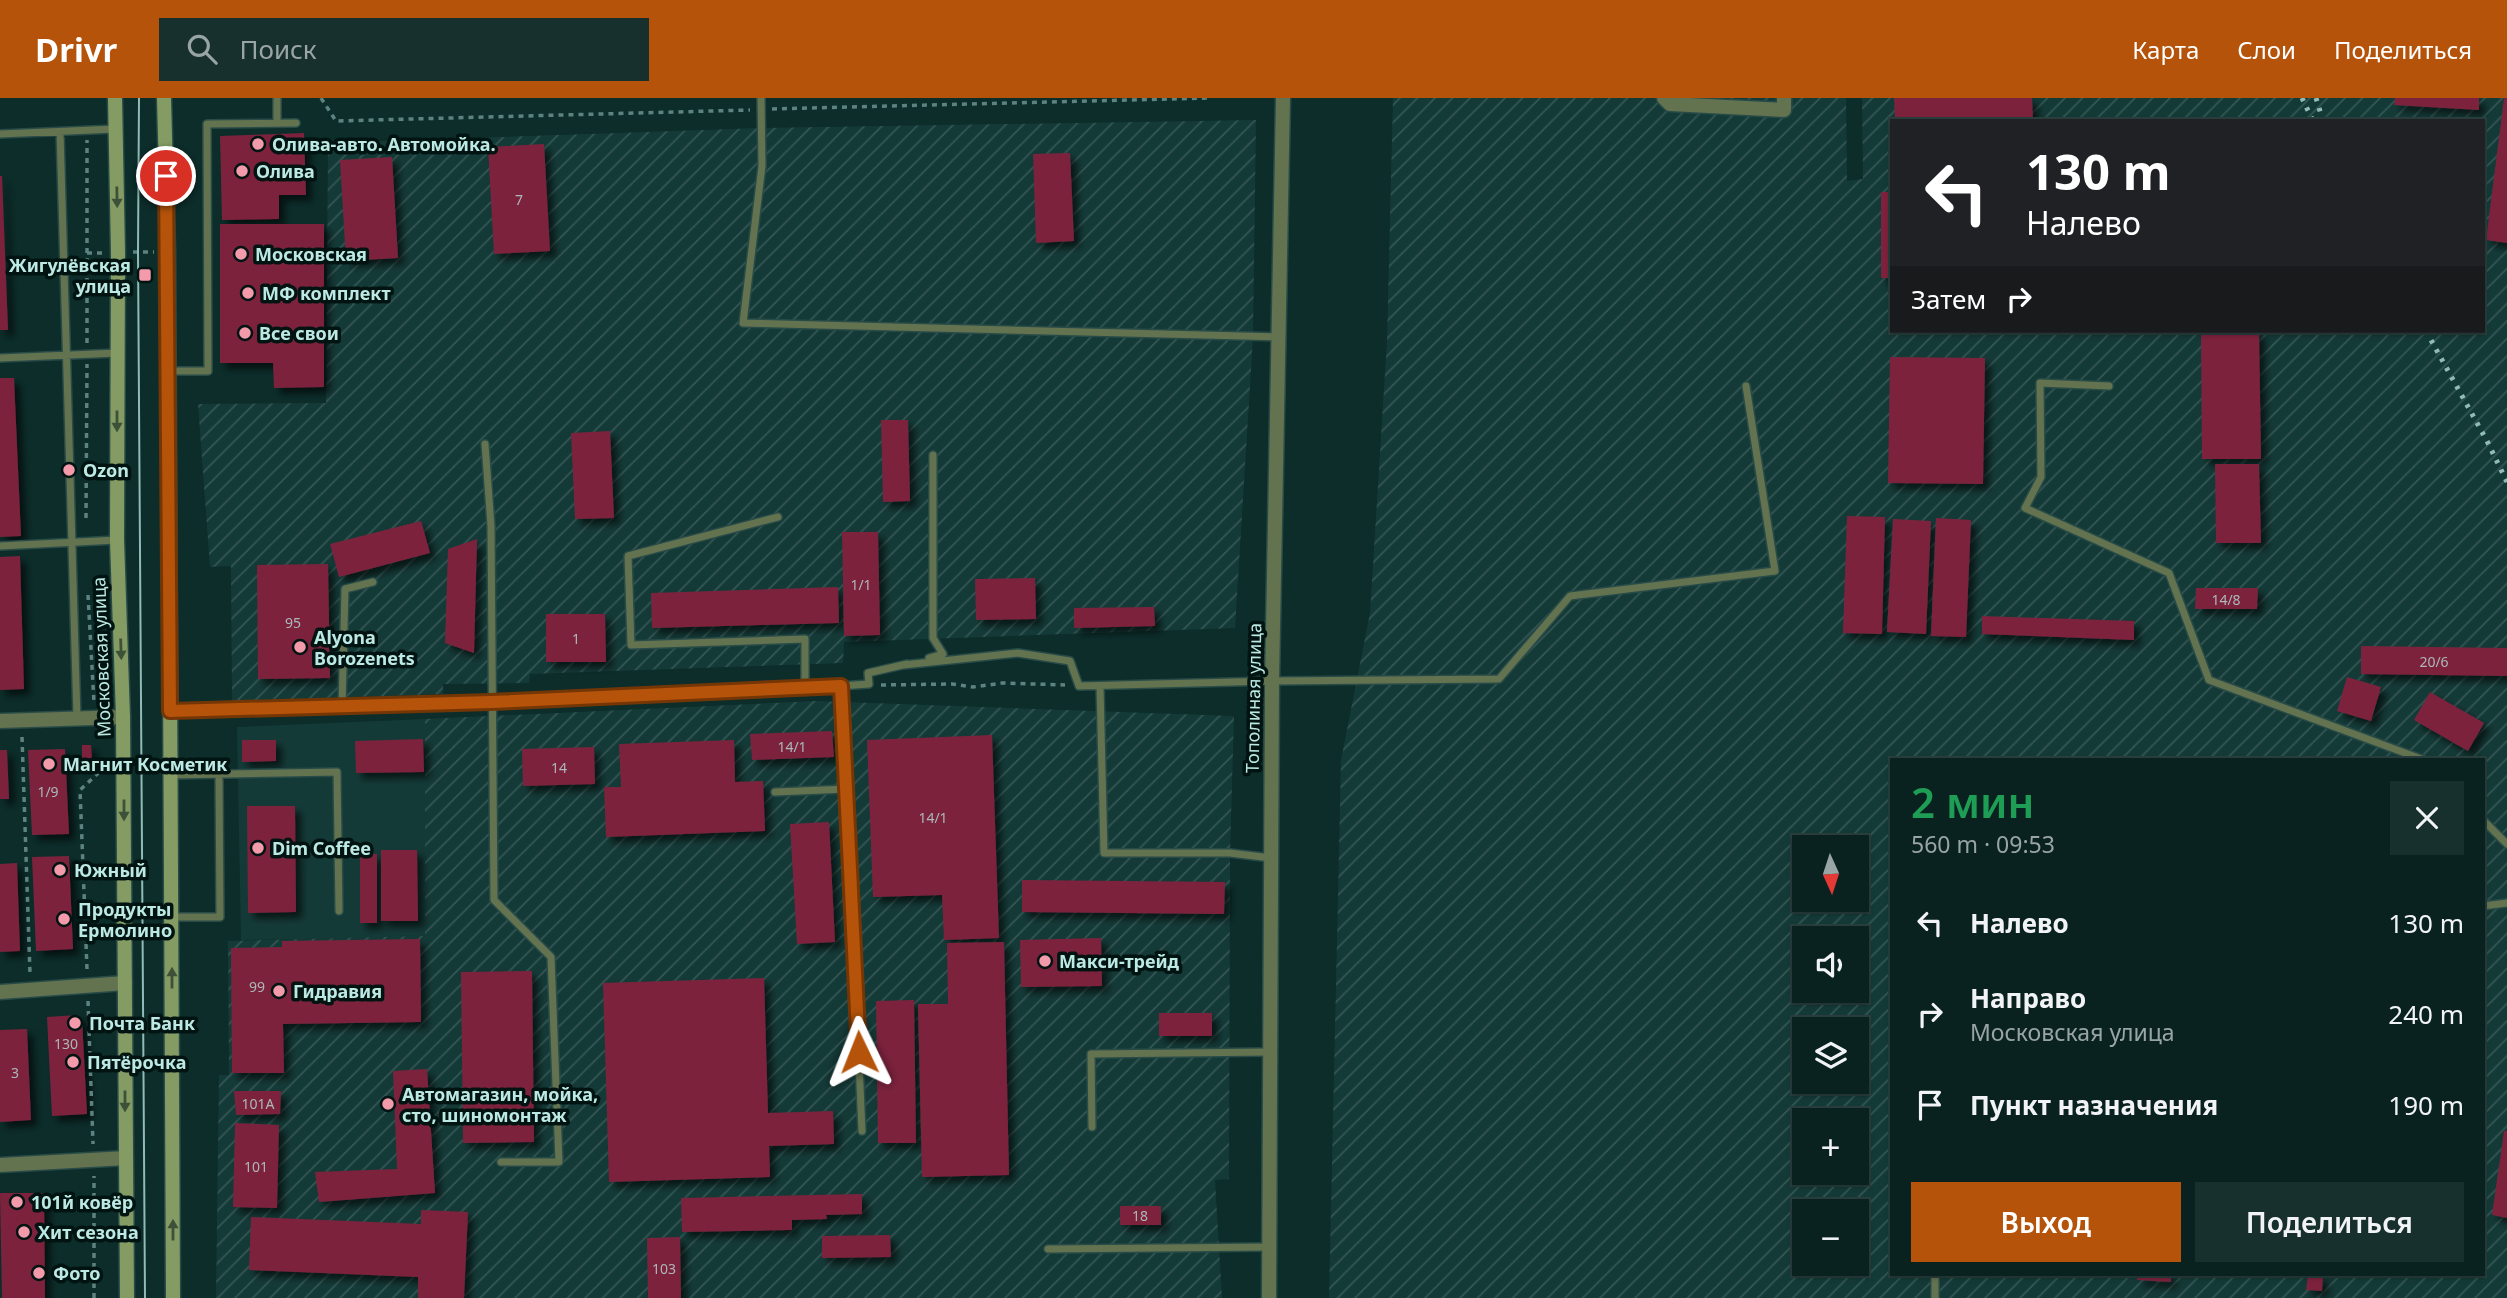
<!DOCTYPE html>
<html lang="ru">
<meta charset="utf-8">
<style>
:root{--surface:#092220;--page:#172f2d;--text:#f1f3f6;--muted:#99a4a5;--line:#293f3e;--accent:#b45309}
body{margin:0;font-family:"Noto Sans",sans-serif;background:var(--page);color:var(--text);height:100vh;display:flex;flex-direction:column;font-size:26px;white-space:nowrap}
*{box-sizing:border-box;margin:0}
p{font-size:23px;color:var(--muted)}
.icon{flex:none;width:38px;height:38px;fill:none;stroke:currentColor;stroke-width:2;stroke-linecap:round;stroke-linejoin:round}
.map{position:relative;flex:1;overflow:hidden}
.side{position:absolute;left:1890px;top:660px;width:595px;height:518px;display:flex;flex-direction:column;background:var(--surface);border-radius:0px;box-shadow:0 2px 5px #0004,0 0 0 2px var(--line)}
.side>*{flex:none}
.banner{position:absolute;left:1890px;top:21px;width:595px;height:214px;border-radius:0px;box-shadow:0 2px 5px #0004,0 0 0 2px var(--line);background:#202124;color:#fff;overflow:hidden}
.needle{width:46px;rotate:177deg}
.buttons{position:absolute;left:1792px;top:737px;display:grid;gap:14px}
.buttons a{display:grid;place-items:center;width:77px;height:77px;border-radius:0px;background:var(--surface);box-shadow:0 2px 5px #0004,0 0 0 2px var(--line);font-size:35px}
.pin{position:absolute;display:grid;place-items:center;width:60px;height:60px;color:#fff;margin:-30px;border:4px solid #fff;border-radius:50%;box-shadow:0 2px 7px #0007}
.me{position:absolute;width:77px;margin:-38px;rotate:358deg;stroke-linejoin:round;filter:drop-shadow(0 0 5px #0008)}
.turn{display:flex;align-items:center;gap:24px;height:147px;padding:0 21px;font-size:32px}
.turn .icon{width:91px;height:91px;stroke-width:2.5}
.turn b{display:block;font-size:49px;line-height:60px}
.then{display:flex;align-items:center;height:66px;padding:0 21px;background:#0003;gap:14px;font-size:26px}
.round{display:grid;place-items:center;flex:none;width:74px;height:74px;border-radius:0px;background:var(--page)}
.summary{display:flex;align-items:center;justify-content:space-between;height:119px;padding:0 21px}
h1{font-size:42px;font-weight:600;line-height:52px;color:#1e9e55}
.primary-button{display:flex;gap:14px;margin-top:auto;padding:14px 21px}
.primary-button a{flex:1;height:80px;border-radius:0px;background:var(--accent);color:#fff;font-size:28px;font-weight:600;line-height:80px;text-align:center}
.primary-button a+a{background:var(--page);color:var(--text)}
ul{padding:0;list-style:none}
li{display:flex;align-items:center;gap:21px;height:91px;padding:0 21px}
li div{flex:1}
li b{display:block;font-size:26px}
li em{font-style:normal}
header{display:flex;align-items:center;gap:42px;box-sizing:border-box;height:98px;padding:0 35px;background:var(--accent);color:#fff}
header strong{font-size:33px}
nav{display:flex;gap:38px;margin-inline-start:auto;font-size:24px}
.search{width:490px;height:63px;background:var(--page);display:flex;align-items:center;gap:18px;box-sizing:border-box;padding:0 24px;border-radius:0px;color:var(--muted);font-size:26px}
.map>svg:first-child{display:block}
</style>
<header>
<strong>Drivr</strong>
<div class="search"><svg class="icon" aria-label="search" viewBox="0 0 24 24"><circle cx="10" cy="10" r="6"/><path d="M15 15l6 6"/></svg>Поиск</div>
<nav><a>Карта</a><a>Слои</a><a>Поделиться</a></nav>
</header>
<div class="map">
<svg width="2507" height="1200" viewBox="0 0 2507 1200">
<defs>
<pattern id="industrial-furrows" width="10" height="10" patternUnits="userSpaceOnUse" patternTransform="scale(1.75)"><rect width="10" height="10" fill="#143a37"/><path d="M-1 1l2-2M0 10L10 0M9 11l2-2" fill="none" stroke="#345654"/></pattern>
<filter id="shadow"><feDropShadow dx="6" dy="6" stdDeviation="3.5" flood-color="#0009"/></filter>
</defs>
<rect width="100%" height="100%" fill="#0c2d2a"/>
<path fill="#143a37" d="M425,621v218l-184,3 -4,-213z"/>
<path fill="url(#industrial-furrows)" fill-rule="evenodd" d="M1393,0h453l1,83 16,-2 -1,-81h645v1200h-1178l12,-538 29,-147 17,-272zM1892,23h591v210h-591zM1892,662h591v514h-591zM1804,749h53v53h-53zM1804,840h53v52h-53zM1804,931h53v53h-53zM1804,1022h53v52h-53zM1804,1113h53v53h-53z
M1256,22l-3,217 -18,291 -391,14 -1,21 -313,11 -1,9 -86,1v10l-211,7 -1,-135 -21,1 -12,-163 128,-1 2,-260 433,-15z
M816,603l418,15 -4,137 -1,326 -14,1 7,118h-1006l3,-223h10l-1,-134 197,-5v-217z"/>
<path fill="#7b243d" filter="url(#shadow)" d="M1894,0h138l1,23h-138z
M2395,0h84v12l-85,-5z
M2504,0h3v145l-21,-3z
M304,35l2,62h-27v24l-57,1 -2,-84z
M544,46l6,107 -56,3 -6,-107z
M1070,55l4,88 -38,2 -3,-89z
M392,59l6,101 -52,3 -6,-101z
M0,78h2l6,154h-8z
M1881,94h11v86h-11z
M220,126h104v163l-50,1 -1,-25h-53z
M2201,233h58l2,128h-59z
M1890,259l95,1 -2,126 -95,-1z
M0,280h14l7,158 -21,1z
M881,322h27l2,81 -27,1z
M610,333l4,87 -39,1 -4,-86z
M2215,366h44l2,79h-45z
M1847,418l38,1 -3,117 -39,-1z
M1936,420l35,2 -5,117 -35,-1z
M1893,421l38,2 -5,113 -39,-2z
M421,423l9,32 -91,24 -9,-33z
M842,434h36l2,103 -36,1z
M477,441l-3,114 -29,-10 3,-94z
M20,458l4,133 -24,1v-133z
M328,466l2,114 -72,1 -1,-114z
M1035,480l1,41 -60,1 -1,-41z
M838,489l1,36 -187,5 -1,-35z
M2196,490h62l-1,21h-62z
M1154,509l1,19 -81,2v-20z
M546,516h59l1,48h-60z
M1982,518l152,5v19l-152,-6z
M2361,548l146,2v28l-146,-2z
M2347,579l34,10 -10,34 -34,-10z
M2430,594l54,31 -16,28 -54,-31z
M832,633l2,26 -82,3 -2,-26z
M992,637l7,203 -55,2 -2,-45 -69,2 -6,-157z
M423,641l1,33 -68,1 -1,-32z
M242,642h34v21l-34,1z
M734,642l1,42 28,-1 2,50 -159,6 -2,-50h17l-2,-43z
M82,647h9l1,15h-10z
M594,649l1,37 -72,2 -1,-37z
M65,651l4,85 -37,1 -4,-85z
M0,652h7l2,49h-9z
M247,708h48l1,106 -48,1z
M829,724l6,120 -38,2 -7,-120z
M381,752h36l1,71h-37z
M360,756h17v69h-17z
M69,758l4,93 -37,2 -4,-94z
M17,765l3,88 -20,1v-88z
M1022,782l203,2 -1,32 -202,-2z
M1101,840l1,48 -81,1 -1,-47z
M420,841l1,83 -138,2 1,49h-52l-1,-125 51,-1v-6z
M1004,844l5,233 -87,2 -4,-173h30l-1,-61z
M532,873l2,171 -71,1 -2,-171z
M764,880l4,135 65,-2 1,33 -65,2 1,31 -161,5 -6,-199z
M914,902l2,143h-38l-2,-142z
M1159,915h53v23h-53z
M78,917l4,4 5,95 -35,2 -5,-99z
M27,931l4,91 -31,2v-92z
M427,971l8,124 -116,9 -4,-30 82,-3 -4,-98z
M234,993h47l-1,23 -44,1z
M235,1025l44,2 -2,83 -44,-1z
M2504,1033h3v87l-15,-3z
M0,1095h44l1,105h-43z
M862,1096v20l-36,1 1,4 -35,1v10l-110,2 -1,-34z
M1120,1108h41v19h-41z
M421,1112l47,2 -4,86h-46v-21l-169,-7 2,-53 170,7z
M890,1137l1,22 -69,1v-22z
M680,1139l1,61h-33l-1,-60z
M2138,1176h33v8l-34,-2z
M2308,1177l15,1 -1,15 -16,-1z"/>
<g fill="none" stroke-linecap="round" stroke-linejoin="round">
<defs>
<path id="lane" d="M277,0v25
M761,0l1,68 -19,157 535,14
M60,34l17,586
M0,36l115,-5
M0,260l117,-5
M167,273h41l-1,-247 89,-1
M2109,288l-69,-3 1,94 -16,31 144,65 40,107 215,80
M485,346l6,82 3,374 57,57 8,205h-58
M778,419l-150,39 3,89 174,-6v49
M0,448l117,-6
M929,560l14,-4 -10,-16v-183
M903,567l115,-12 52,8 9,25 193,-5 227,-2 71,-83 205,-25 -29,-185
M840,588l7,103 15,342
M1100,588l4,167h126l41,5
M342,609l3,-118 28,-7
M170,613l321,-8 349,-17 29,-2 -1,-11 39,-9
M171,677l166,-3 2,139
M775,694l72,-3
M2483,722l24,24
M2483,808l24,-3
M172,819h48l-1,-142
M1092,1029l-1,-73 179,-2
M1048,1151l221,-2
M1935,1200v-24"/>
<path id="street" d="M1664,0l6,6 114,6v-12
M0,623l123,-4
M0,894l125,-9
M0,1067l126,-7
M1269,1200l3,-617 11,-583"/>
<path id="secondary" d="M115,0l3,155 -1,287 6,177 4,581
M164,0l4,153 5,1047"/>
</defs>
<use href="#lane" stroke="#284b48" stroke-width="10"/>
<use href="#street" stroke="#284b48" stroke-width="17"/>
<use href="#secondary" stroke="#284b48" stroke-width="17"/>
<path stroke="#5c837f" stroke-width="3.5" stroke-dasharray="5 5" stroke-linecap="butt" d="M321,0l15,23 414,-11
M772,11l435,-11
M133,154h21
M87,155h15
M87,245v-203
M86,420l1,-154
M88,497l6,108
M881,587l71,-1 21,3 30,-4 62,2
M22,639l8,236
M87,871l-7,-179 27,-25
M88,903l5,143
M94,1200v-122"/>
<use href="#lane" stroke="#63724f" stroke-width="7"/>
<use href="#street" stroke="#63724f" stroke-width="14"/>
<use href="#secondary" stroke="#849c64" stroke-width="14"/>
<path stroke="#91bbb6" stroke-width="2" d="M139,0l-1,154 7,1046"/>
<path stroke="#91bbb6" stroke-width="5" stroke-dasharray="3.5 7" stroke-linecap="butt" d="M2302,0l11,23
M2316,0l7,23
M2426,233l61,110 20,41"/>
</g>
<defs><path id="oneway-solid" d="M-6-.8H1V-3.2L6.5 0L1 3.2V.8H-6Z" transform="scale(1.75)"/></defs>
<g fill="#3c5137">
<use href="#oneway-solid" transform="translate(117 99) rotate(89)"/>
<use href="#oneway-solid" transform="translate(117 323) rotate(90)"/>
<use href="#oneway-solid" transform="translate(121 551) rotate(88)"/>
<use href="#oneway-solid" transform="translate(124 712) rotate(90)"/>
<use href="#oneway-solid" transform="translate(172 880) rotate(-90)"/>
<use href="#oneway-solid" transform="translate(125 1003) rotate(90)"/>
<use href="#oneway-solid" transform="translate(173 1132) rotate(-90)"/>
</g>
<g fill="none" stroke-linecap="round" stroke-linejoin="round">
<defs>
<path id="route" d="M166,78l4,535 321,-9 350,-16 18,366"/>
</defs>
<use href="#route" stroke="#753606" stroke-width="18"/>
<use href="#route" stroke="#b45309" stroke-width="12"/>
</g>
<g fill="#f39aab" stroke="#011412" stroke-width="2.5">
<circle cx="258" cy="46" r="7"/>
<circle cx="242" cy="73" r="7"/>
<circle cx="241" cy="156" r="7"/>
<rect x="138" y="170" width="14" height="14" rx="3.5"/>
<circle cx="248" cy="195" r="7"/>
<circle cx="245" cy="235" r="7"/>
<circle cx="69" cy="372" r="7"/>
<circle cx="300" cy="549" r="7"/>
<circle cx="49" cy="666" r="7"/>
<circle cx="258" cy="750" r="7"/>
<circle cx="60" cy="772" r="7"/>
<circle cx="64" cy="821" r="7"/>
<circle cx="1045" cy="863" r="7"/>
<circle cx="279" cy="893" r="7"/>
<circle cx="75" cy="925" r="7"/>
<circle cx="73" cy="964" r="7"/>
<circle cx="388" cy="1006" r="7"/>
<circle cx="17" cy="1104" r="7"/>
<circle cx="24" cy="1134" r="7"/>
<circle cx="39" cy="1175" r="7"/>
</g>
<g text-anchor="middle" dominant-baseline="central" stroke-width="7" stroke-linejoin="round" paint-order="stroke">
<g font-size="14" fill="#acb8ba">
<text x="519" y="101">7</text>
<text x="861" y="486">1/1</text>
<text x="2226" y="501">14/8</text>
<text x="293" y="524">95</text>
<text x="576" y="540">1</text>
<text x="2434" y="563">20/6</text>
<text x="792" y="648">14/1</text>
<text x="559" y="669">14</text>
<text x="48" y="693">1/9</text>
<text x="933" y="719">14/1</text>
<text x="257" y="888">99</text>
<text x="66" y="945">130</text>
<text x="15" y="974">3</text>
<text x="258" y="1005">101А</text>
<text x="256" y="1068">101</text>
<text x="1140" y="1117">18</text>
<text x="664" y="1170">103</text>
</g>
<g font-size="18" font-weight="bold" fill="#bce9e4" stroke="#011412" text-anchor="start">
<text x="272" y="46">Олива-авто. Автомойка.</text>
<text x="256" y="73">Олива</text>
<text x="255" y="156">Московская</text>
<text x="131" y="167" text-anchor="end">Жигулёвская<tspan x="131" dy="21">улица</tspan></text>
<text x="262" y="195">МФ комплект</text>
<text x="259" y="235">Все свои</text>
<text x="83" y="372">Ozon</text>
<text x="314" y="539">Alyona<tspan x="314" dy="21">Borozenets</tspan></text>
<text x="63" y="666">Магнит Косметик</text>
<text x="272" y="750">Dim Coffee</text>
<text x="74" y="772">Южный</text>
<text x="78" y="811">Продукты<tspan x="78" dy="21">Ермолино</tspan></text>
<text x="1059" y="863">Макси-трейд</text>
<text x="293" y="893">Гидравия</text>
<text x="89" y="925">Почта Банк</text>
<text x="87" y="964">Пятёрочка</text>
<text x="402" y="996">Автомагазин, мойка,<tspan x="402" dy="21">сто, шиномонтаж</tspan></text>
<text x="31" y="1104">101й ковёр</text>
<text x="38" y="1134">Хит сезона</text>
<text x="53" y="1175">Фото</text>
</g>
<g font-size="18" fill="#bce9e4" stroke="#011412">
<text transform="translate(101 559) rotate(-92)">Московская улица</text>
<text transform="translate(1253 600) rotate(-89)">Тополиная улица</text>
</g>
</g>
</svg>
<div class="buttons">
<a><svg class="needle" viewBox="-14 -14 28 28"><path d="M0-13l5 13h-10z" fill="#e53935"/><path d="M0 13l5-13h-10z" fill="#99a4a5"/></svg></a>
<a><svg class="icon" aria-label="sound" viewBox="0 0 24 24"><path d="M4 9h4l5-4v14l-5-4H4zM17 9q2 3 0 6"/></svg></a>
<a><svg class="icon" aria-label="layers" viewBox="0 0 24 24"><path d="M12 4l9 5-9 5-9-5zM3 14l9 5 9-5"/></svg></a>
<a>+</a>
<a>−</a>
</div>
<div class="pin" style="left:166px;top:78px;background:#d93025"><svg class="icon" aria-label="arrive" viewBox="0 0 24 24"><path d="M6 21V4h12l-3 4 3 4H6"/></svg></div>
<svg class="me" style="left:859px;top:954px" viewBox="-20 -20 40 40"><path d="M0-17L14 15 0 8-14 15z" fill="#b45309" stroke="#fff" stroke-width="4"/></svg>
<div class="banner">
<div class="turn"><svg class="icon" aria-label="left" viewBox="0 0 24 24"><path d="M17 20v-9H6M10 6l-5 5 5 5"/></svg><div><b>130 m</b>Налево</div></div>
<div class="then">Затем<svg class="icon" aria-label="right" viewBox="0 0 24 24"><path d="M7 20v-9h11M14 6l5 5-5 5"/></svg></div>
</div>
<section class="side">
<div class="summary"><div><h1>2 мин</h1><p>560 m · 09:53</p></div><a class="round"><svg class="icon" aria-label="close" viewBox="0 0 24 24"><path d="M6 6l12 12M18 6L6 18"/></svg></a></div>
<ul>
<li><svg class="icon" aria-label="left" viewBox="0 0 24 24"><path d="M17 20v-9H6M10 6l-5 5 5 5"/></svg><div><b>Налево</b></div><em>130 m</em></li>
<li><svg class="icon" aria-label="right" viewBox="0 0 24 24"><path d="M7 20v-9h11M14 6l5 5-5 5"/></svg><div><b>Направо</b><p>Московская улица</p></div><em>240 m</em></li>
<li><svg class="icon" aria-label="arrive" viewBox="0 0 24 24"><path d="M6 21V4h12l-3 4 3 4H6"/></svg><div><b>Пункт назначения</b></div><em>190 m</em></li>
</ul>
<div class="primary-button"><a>Выход</a><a>Поделиться</a></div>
</section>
</div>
